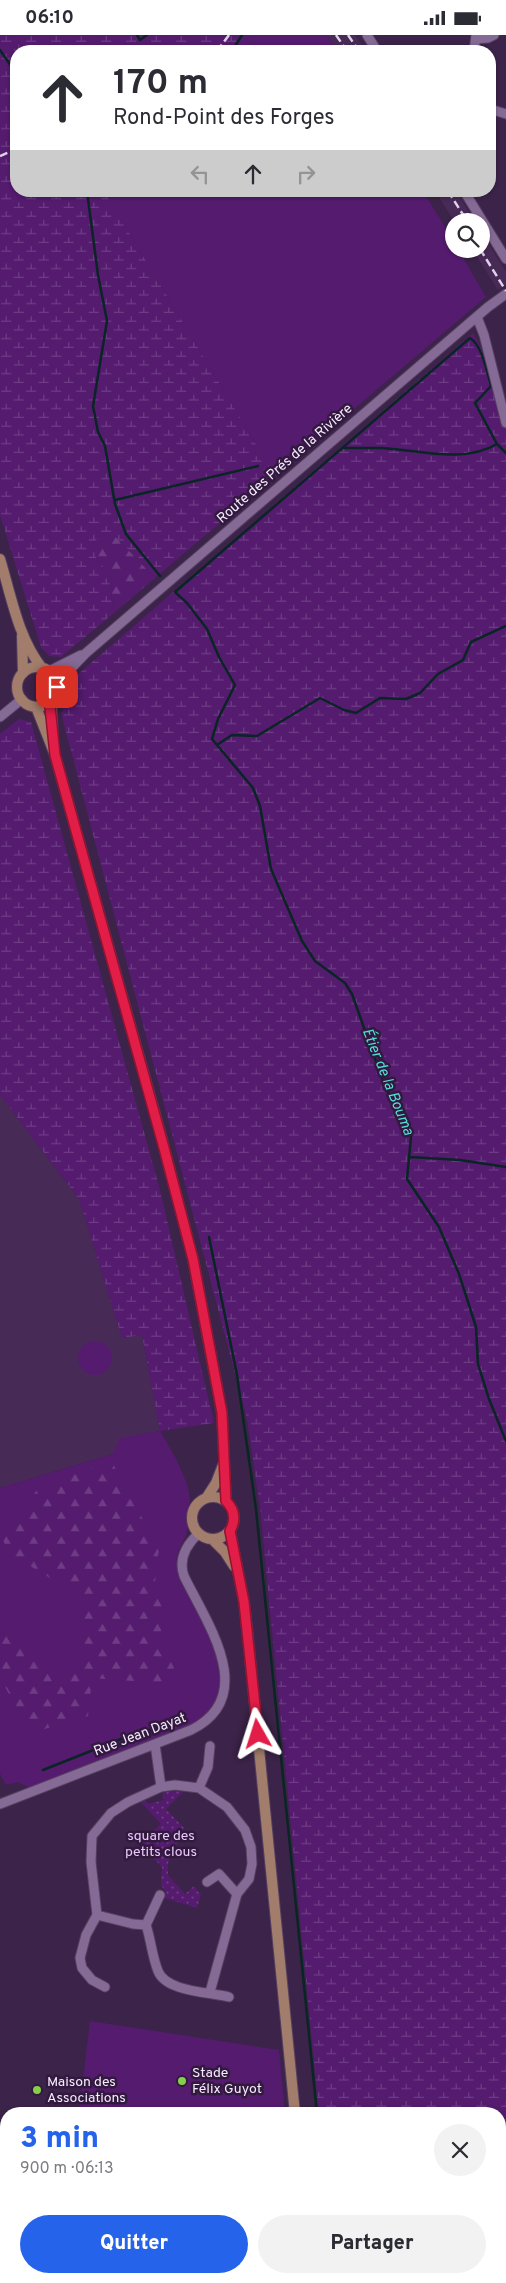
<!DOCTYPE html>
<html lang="fr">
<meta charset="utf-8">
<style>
:root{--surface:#fff;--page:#f2f2f3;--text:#2b2b33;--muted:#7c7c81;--accent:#2563eb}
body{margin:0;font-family:Overpass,sans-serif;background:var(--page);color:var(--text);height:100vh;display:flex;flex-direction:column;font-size:19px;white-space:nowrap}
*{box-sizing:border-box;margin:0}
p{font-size:16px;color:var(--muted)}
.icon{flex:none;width:28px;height:28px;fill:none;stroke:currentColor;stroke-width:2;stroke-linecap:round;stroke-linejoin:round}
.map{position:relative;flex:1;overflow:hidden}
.details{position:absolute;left:0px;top:2072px;width:506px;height:176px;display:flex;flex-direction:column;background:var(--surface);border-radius:20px 20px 0 0;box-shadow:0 1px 4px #0004}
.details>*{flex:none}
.hud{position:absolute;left:10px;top:10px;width:486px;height:152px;border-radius:20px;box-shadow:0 1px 4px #0004;background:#fff;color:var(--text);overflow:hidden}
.tools{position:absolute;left:445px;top:178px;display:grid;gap:10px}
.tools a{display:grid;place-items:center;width:45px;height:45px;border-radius:50%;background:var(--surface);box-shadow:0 1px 4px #0004;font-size:25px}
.pin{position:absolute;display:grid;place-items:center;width:42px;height:42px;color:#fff;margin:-21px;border-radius:10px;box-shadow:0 2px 8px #0006}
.me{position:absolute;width:55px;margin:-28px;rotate:354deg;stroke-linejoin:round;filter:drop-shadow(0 0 4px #0008)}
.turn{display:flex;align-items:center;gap:18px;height:105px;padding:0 20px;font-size:22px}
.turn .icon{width:65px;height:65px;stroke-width:2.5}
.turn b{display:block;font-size:35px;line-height:42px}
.lanes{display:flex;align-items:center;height:48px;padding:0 20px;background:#0003;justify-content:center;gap:25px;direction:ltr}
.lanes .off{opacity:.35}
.round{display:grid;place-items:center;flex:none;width:52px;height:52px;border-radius:26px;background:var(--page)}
.summary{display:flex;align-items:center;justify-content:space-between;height:85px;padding:0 20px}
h1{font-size:30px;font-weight:800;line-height:38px;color:var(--accent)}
.primary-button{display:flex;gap:10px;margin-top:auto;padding:10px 20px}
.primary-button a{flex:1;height:58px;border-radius:30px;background:var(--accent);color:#fff;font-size:20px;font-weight:800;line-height:58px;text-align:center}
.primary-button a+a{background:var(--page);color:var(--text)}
.status{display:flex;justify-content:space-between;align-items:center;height:35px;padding:0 25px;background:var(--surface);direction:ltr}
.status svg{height:14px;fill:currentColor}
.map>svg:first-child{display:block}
</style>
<div class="status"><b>06:10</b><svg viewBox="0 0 49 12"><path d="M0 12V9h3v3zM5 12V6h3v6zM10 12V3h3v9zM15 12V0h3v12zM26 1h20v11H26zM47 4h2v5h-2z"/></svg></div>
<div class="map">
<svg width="506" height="2248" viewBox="0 0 506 2248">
<defs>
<pattern id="forest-firs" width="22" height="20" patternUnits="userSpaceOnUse" patternTransform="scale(1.25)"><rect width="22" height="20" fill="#551b6f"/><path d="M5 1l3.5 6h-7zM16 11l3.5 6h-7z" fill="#6e3c85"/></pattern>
<pattern id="wetland-marsh" width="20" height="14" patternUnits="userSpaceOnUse" patternTransform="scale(1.25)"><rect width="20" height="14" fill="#551b6f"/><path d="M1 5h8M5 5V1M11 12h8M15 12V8" fill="none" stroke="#6e3c85"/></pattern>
<pattern id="park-dots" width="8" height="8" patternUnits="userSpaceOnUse" patternTransform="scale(1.25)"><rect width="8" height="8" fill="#551b6f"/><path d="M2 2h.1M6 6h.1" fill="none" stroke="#6e3c85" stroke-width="1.8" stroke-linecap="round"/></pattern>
</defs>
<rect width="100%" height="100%" fill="#3c2349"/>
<path fill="#482a57" d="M327,0h28l11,16h-28z
M435,156h21l18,30h-20z
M481,197l25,40v12l-8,6 -26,-41h9z
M0,1060l79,104 43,139 20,-3 18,96 -18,4 -29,19 -113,34z"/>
<path fill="#551b6f" d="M252,0h75l11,16h-90z
M104,156h319l31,51v7h4l28,48 -211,179z
M78 1323a17 17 0 1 1 34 0a17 17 0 1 1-34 0Z
M160,1396c10,16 26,44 29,62 2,11 0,27 -2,38 -2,12 -12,19 -10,32 5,43 70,100 36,144 -6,7 -14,12 -20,18l-163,63 -12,-6 -12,3 -6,-11v-286l113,-34 7,-16z
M90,1986l189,29 6,64h-206z
M506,2175v49l-6,3v-50z
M339,2243h138l-9,5h-120z"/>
<path fill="url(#forest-firs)" d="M104,500l11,1 40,42 -41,35 -6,-39 -12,-17v-17z
M112,1427l47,87 -5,41 9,19 -3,31 14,28 -12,15 -70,-5 -4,38 -57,17 -31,-55v-55l59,57 26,-20 -2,-62 -74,-45 -8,-17 39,-50z"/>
<path fill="url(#wetland-marsh)" d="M0,0h252l-4,16h-232v140h88l171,285 -120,102 -39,-41 -12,-2 -8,5v17l12,17 6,39 -53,44 -12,-1 -8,-9 -41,-132z
M473,298l11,20 22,77v1780l-6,2v-98h-181l-59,-606 -13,-89 -186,-706 13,-22 2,-15z
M19,684l12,3 129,468 54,233 -54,8 -18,-96 -20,3 -43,-139 -79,-104v-361z"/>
<path fill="url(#park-dots)" d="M172,1756h12l-18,18 18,19 -16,35v12l17,19 9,-8 7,9 -4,13 -32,-10 1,-6 -5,-7 1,-18 -22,-23 21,-20 -21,-23 5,-1 2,4 17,-4 -2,-7z"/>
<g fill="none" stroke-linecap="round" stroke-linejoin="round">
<path stroke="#092524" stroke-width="2.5" d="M137,0l3,5 7,-5
M0,15l16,23
M232,16l10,-16
M87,156l11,84 9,46 -14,85 5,26 7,14 10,58 11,30 34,42
M343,413c13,0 26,0 39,0 37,2 81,16 115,-4
M506,418l-9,-9 -22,-41 16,-17c-4,-14 -9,-41 -21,-48l-295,254 12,11 20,26 12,28 16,28 -17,34 -6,20 41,49 7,18 11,63 31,72 13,20 30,22 7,11 32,90 27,53 -4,42 32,48 20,47 17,53 2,37 11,35 17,42
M115,465l143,-34
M217,710l15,-10 25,1 63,-38 24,12 12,3 24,-15 26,1 14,-6 18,-19 25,-14 8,-18 35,-16
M410,1122l50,3 46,7
M209,1202l28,138 19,134 61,605
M43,1735l83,-33 51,-15"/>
<defs>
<path id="minor" d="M367,0l10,16
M476,4l12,-1 6,-3
M474,16l2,-16
M490,74l16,5
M464,156l42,68
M477,282l7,18 22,88
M49,636l32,-16
M57,648l29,-30 402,-346 18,-13
M0,682l22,-18
M155,1709l6,43
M199,1753l9,-21 2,-21
M0,1769l191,-74c69,-34 15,-108 -7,-154 -6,-17 2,-31 15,-43
M207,1847l12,-8 18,20
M97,1880l36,9 13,1
M146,1890c5,15 6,31 12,46 8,21 52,21 71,26
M146,1890l14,-30
M105,1952l-13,-7 -10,-12 -2,-10 6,-23 11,-20 -6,-53 1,-26 19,-23 17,-11 33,-15 14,-2 24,3 28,19 18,23 6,17 1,17 -3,15 -12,15 -27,98"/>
<path id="major" d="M0,524c11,36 18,79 42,109
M22,601l1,37
M17 652a20 20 0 1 1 40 0a20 20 0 1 1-40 0Z
M51,666l2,38
M36,672l19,48 105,377 33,127 29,154 4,88
M192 1483a21 21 0 1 1 42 0a21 21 0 1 1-42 0Z
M207,1462l9,-14 7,-18
M230,1496l14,71 4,35 47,477
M212,1504l13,13 9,14
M500,2232l6,-4
M0,2236h6
M311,2242l1,6
M321,2242l3,6
M12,2243l28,5
M475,2248l9,-6
M494,2248l12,-8"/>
</defs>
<use href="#minor" stroke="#564060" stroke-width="11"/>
<use href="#major" stroke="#564060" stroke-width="12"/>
<use href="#minor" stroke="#866a96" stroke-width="9"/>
<use href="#major" stroke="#a27d6c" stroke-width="10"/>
<path stroke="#e0d2e8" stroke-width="2.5" stroke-dasharray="8 4" stroke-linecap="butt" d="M336,0l11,16
M348,0l11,16
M217,16l12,-16
M0,121l16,-7
M448,156l19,30
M480,214l26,42"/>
</g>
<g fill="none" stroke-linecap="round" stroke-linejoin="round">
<defs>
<path id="route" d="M57,652l-7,20 5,48 109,393 29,111 29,154 4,88c9,9 10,19 4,30l14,71 14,132"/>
</defs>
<use href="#route" stroke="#92132f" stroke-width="12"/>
<use href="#route" stroke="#e11d48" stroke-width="9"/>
</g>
<g fill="#87cf4a" stroke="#32193e" stroke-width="2">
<circle cx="182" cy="2046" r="5"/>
<circle cx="37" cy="2055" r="5"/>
</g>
<g text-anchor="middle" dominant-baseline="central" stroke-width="5" stroke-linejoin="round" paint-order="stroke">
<g font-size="14" fill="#f7ebff" stroke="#32193e">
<text transform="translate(285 429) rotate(-41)">Route des Prés de la Rivière</text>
<text transform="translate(140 1700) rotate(-21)">Rue Jean Dayat</text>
</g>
<g font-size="14" fill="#ebcafe" stroke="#32193e">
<text x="161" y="1801">square des<tspan x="161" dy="16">petits clous</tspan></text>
</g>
<g font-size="14" fill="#f7ebff" stroke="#32193e" text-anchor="start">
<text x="192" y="2038">Stade<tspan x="192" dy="16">Félix Guyot</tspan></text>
<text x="47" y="2047">Maison des<tspan x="47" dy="16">Associations</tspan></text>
</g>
<g font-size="15" font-style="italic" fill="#52ddda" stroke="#32193e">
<text transform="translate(387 1047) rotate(68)">Étier de la Bouma</text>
</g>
</g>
</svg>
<div class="tools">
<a><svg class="icon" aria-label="search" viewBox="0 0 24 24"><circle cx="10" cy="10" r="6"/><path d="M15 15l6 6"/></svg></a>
</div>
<div class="pin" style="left:57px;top:652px;background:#d93025"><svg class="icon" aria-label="arrive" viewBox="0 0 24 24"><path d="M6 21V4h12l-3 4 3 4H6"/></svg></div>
<svg class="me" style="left:258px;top:1699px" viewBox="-20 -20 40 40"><path d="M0-17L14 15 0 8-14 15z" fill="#e11d48" stroke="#fff" stroke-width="4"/></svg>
<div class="hud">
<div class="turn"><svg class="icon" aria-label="ahead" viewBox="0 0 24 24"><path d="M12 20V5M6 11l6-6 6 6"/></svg><div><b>170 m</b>Rond-Point des Forges</div></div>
<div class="lanes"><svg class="icon off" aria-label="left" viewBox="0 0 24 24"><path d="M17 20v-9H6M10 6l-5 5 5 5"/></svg><svg class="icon" aria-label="ahead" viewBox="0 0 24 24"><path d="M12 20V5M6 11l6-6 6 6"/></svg><svg class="icon off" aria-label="right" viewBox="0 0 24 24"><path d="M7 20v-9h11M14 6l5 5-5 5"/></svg></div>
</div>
<section class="details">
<div class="summary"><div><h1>3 min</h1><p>900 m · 06:13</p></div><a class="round"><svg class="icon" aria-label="close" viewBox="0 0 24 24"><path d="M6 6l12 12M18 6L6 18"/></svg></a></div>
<div class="primary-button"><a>Quitter</a><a>Partager</a></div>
</section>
</div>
